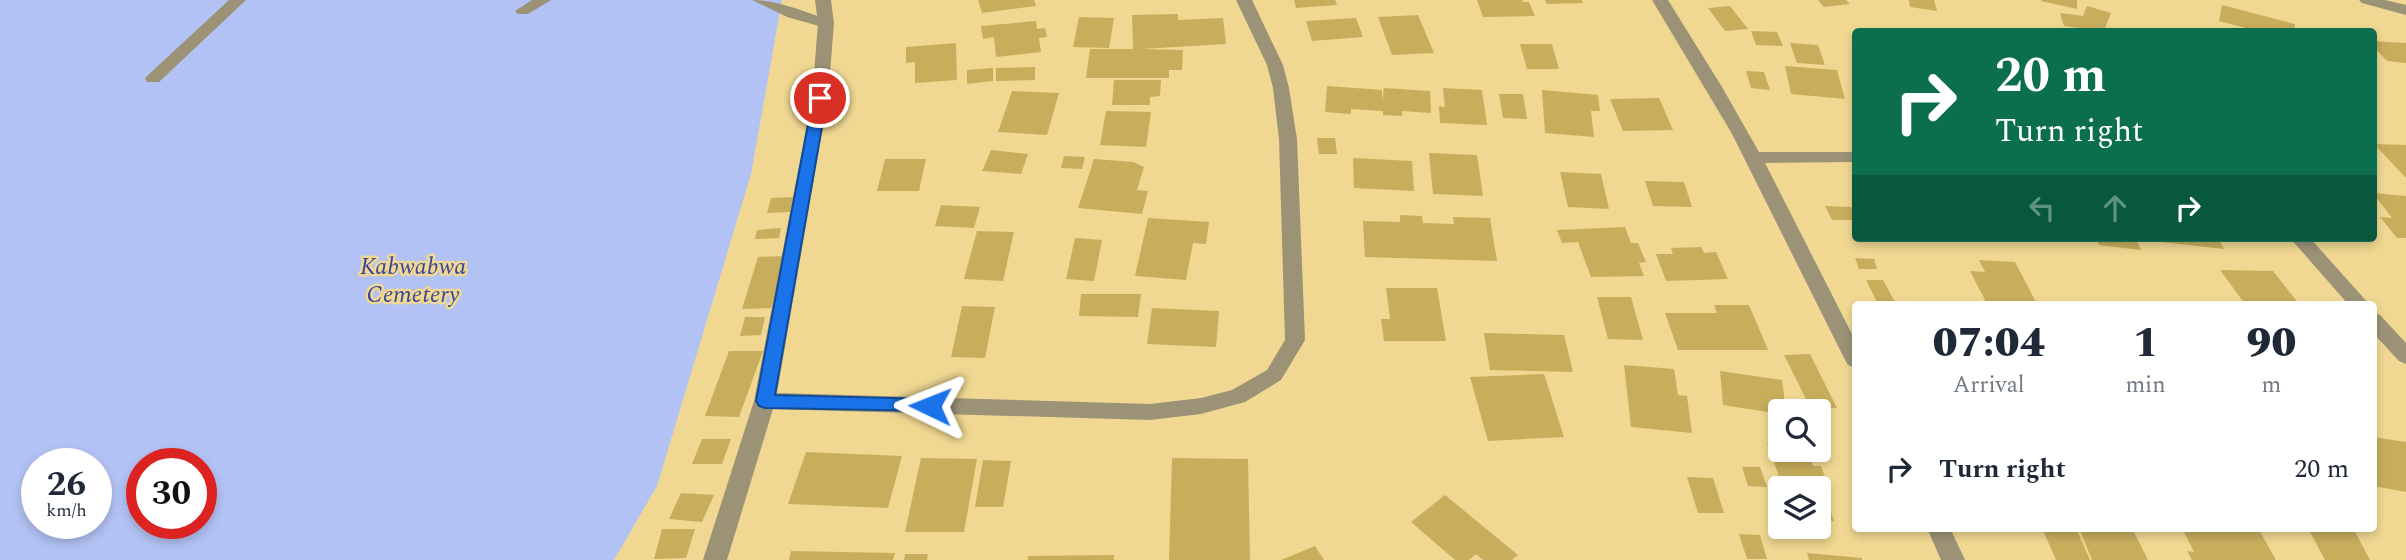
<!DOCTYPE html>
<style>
:root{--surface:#fff;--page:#f2f2f3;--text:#1f2937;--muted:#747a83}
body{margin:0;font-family:Spectral,serif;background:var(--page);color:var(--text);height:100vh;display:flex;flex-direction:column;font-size:26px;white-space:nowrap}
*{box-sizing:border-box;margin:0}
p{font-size:23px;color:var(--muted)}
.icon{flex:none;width:38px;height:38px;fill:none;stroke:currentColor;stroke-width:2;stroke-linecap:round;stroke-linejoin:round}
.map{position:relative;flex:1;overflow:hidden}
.sheet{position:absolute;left:1852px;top:301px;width:525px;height:231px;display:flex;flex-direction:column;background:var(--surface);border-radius:7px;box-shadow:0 4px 10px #0003}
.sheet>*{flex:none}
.hud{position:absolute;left:1852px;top:28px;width:525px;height:214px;border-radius:7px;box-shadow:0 4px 10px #0003;background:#0b6e4f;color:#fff;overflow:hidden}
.buttons{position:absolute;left:1768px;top:399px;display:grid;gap:14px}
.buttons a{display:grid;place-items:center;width:63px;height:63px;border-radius:7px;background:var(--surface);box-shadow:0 4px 10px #0003;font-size:35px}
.speed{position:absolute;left:21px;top:448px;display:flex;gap:14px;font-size:35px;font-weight:700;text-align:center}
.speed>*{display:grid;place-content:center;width:91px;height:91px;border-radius:50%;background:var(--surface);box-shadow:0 4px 10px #0003;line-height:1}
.speed small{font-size:18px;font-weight:400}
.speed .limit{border:10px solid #d22;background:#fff;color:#111}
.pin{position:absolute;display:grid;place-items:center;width:60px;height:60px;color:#fff;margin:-30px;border:4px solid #fff;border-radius:50%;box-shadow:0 2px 7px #0007}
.me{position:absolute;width:77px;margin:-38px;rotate:272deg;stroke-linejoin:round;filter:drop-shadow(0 0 5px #0008)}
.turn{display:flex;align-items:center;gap:24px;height:147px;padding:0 28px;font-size:32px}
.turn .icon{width:91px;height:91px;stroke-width:2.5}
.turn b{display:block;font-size:49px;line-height:60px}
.lanes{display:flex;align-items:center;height:66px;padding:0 28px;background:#0003;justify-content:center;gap:35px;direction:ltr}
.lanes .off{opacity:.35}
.eta{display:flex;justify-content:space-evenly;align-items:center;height:119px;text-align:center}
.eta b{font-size:42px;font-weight:800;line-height:49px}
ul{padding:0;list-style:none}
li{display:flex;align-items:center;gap:21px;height:98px;padding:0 28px}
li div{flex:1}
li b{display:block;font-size:26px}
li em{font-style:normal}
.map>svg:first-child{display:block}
</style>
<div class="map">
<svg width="2406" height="560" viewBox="0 0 2406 560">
<rect width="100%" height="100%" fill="#f0d892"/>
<path fill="#b2c2f4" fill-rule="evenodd" d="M0,0h782l-31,174 -94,312 -43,74h-614zM37,464h59v59h-59zM142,464h59v59h-59z"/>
<path fill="#c8ad5c" d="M978,0h56l2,6 -54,7z
M1294,0h41l2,5 -41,3z
M1477,0h45l1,2h6l6,14 -52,1z
M1545,0h37l1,3 -36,1z
M1818,0h28l4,4 -26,3z
M1909,0h25l3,11 -27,-4z
M2042,0h35v9l-36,-8z
M2222,5l73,19 -1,8h-33l-42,-11z
M1730,6l18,23 -23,2 -17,-23z
M2087,6l24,7 -7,18 -40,-5 -4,-13 23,3z
M1178,14v6l45,-2 3,26 -85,5 42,1 -1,20h-13v8h-83l4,-29h43l-1,-34z
M1418,15l16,38 -42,2 -14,-38z
M1079,17l35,1 -5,30 -36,-1z
M1356,18l7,19 -51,4 -6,-20z
M1036,21l1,8 8,-1 2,9 -8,1 2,14 -45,5 -2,-20 -11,2 -2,-13z
M1751,31l26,1 6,14 -27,-1z
M2373,41l33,2v20l-19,-2 -14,-15z
M956,43l1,37 -42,3v-21l-9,1v-16z
M1790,43l28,2 7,20 -28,-2z
M1520,44h32l7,25h-32z
M1785,66l52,4 8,29 -54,-5z
M1035,67v13l-39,1v-13z
M993,68v13l-26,3v-14z
M1746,71l18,1 6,18 -19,-2z
M1114,80h47l-1,16 -10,1v8h-38z
M1327,86l55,4v12l2,-14 46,3 1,22 -29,-2v5l-19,-1v-4l-32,-2v5l-26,-2z
M1443,88l39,2 5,35 -47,-2 -1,-17 6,1z
M1542,90l56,5 2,16h-9l3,26 -49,-4z
M1012,91l47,2 -12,42 -49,-3z
M1499,94h24l4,25 -24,-1z
M1659,98l14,32 -50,1 -13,-32z
M1106,111l45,1 -5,35 -46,-2z
M1317,138h18l2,16h-18z
M2374,144l32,1v33z
M991,150l37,4 -7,20 -39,-3z
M1429,153l48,2 6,41 -50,-2z
M1064,156l21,1 -3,12 -21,-1z
M1353,158l59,3 2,30 -60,-3z
M885,159h41l-7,32h-42z
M1094,159l39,3 11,5 -7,23 11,1 -6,23 -64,-6z
M1560,172l41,2 8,35 -41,-2z
M1645,181l39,1 8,25 -39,-1z
M2373,193l33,3v42h-9l-17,-21 12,1z
M794,197l-4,15 -23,1 4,-15z
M941,205l39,2 -6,21 -39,-2z
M1825,206l26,1 4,13h-23z
M1400,215l22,1 1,7 31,1 -1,-7 37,1 7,43 -132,-4 -2,-36 37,1z
M1148,218l61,4 -3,22 -13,-1 -7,37 -51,-4z
M1625,227l6,16h7l8,19 -7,1 5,13 -53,1 -13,-35 -16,1 -5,-13z
M781,228l-2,10 -24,1 2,-9z
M977,231l37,1 -11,49 -39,-2z
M1075,238l27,2 -8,41 -28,-2z
M2096,238h40l5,12 -42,-5z
M2159,238h59l6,11 -62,-7z
M1701,247l3,6 12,-1 12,27 -62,2 -10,-27h17l-2,-6z
M786,256l-15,52 -29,1 16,-52z
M1855,258l19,1 3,10h-18z
M1979,260l36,2 22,42 -51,-2 -16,-31 15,1z
M2220,270l53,1 26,33h-54z
M1866,280h17l13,24h-18z
M1386,288h51l9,53h-62l-3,-22h9z
M1081,294h60l-3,23 -59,-1z
M1597,297h34l12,43 -35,-1z
M1714,305h35l19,45h-90l-13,-37h52z
M962,306l33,1 -10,51 -34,-1z
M1152,308l67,3 -3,36 -69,-3z
M745,317h20l-4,18 -21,1z
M1484,333l80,2 9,37 -83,-2z
M729,351h34l-24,66 -34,-1z
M1810,354l27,54 -26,1 -27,-54z
M1624,365l50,4 4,26 9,1 5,37 -61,-6z
M1720,371l62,9 4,31h-6v3l-57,-9z
M1544,374l20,63 -76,4 -18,-64z
M2373,437l33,5v50l-33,-6z
M702,439h29l-9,25h-30z
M1767,442h13v8h28l5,16h8l7,19h-7l13,36h-16v-33h-35z
M806,452l96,4 -14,52 -100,-4z
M921,458l56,1 -13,73h-59z
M1172,458l76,1 2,101h-81z
M983,460l28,1 -8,46h-28z
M1742,467h18l7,20 -19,-1z
M1687,477l26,1 11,35h-26z
M681,493l33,2 -12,27 -33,-3z
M1445,495l73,60 -6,5h-29l-7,-6 -7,6h-14l-44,-38z
M2042,528h34l14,32h-34z
M2079,528h53l16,32h-56z
M2182,528h76l18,32h-84l-5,-9 7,1z
M2308,528h45l17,32h-45z
M662,529h33l-9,29 -32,1z
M1739,534l21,1 7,24h-20z
M1315,546l9,14h-43z
M791,551l104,2 -2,7h-104z
M1807,553l55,5v2h-53z
M905,554h23l-1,6h-23z
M1114,555v5h-86v-4z"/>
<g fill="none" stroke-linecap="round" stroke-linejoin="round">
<path fill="#9c9377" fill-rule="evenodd" d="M229,0h17l-87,82h-12l-2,-3 2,-3z
M532,0h19l-23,14h-10l-3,-3z
M752,0c28,0 53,13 79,20l3,3 -8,5 -39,-11z"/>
<path fill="#9c9377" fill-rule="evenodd" d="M815,0h16l3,23 -6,75 -51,295 373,11 51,-6 31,-8 35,-20 18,-30 -6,-201 -6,-51 -6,-23 -31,-65h16l31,65 6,23 8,51 8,201 -24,40 -36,22 -44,12 -51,6 -377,-11 -46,151h-24l51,-159 58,-303 6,-75z
M1652,0h16l54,87 37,65h96v10l-90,1 90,177v28l-7,-3 -3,-5 -114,-228z
M2359,0h26l21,5v10l-44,-12z
M2290,238h20l59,66h-21z
M2373,313l7,2 26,28v21l-7,-3 -26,-28z
M1927,528h23l15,32h-24z"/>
</g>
<path fill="#1a73e8" stroke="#114b97" stroke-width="2" d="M820,94l7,4 -52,297 155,4 6,2 3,5 -3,5 -171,-3 -6,-2 -3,-5 57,-303z"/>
<g text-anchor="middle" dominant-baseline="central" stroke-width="5" stroke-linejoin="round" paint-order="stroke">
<g font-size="24" font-style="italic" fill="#38479a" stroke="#f0d892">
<text x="413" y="267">Kabwabwa<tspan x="413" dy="28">Cemetery</tspan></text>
</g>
</g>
</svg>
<div class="buttons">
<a><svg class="icon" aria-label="search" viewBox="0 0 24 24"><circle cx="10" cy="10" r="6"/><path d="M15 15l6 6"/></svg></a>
<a><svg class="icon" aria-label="layers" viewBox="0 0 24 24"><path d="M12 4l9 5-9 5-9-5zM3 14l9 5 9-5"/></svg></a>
</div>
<div class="speed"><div>26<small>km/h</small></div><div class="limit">30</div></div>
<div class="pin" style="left:820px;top:98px;background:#d93025"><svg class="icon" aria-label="arrive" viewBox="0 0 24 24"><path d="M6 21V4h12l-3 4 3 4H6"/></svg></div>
<svg class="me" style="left:930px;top:406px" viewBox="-20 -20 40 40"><path d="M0-17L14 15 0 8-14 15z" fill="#1a73e8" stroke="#fff" stroke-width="4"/></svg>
<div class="hud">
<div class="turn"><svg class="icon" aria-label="right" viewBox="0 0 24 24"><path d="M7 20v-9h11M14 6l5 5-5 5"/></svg><div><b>20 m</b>Turn right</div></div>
<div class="lanes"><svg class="icon off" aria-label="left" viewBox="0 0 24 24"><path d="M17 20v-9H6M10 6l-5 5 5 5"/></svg><svg class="icon off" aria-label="ahead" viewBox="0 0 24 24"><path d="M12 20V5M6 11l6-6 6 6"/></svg><svg class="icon" aria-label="right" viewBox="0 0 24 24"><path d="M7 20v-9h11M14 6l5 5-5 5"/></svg></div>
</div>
<section class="sheet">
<div class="eta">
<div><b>07:04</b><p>Arrival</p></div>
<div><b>1</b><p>min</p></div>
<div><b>90</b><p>m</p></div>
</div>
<ul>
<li><svg class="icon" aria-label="right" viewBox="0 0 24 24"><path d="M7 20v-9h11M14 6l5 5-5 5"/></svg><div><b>Turn right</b></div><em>20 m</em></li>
</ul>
</section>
</div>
